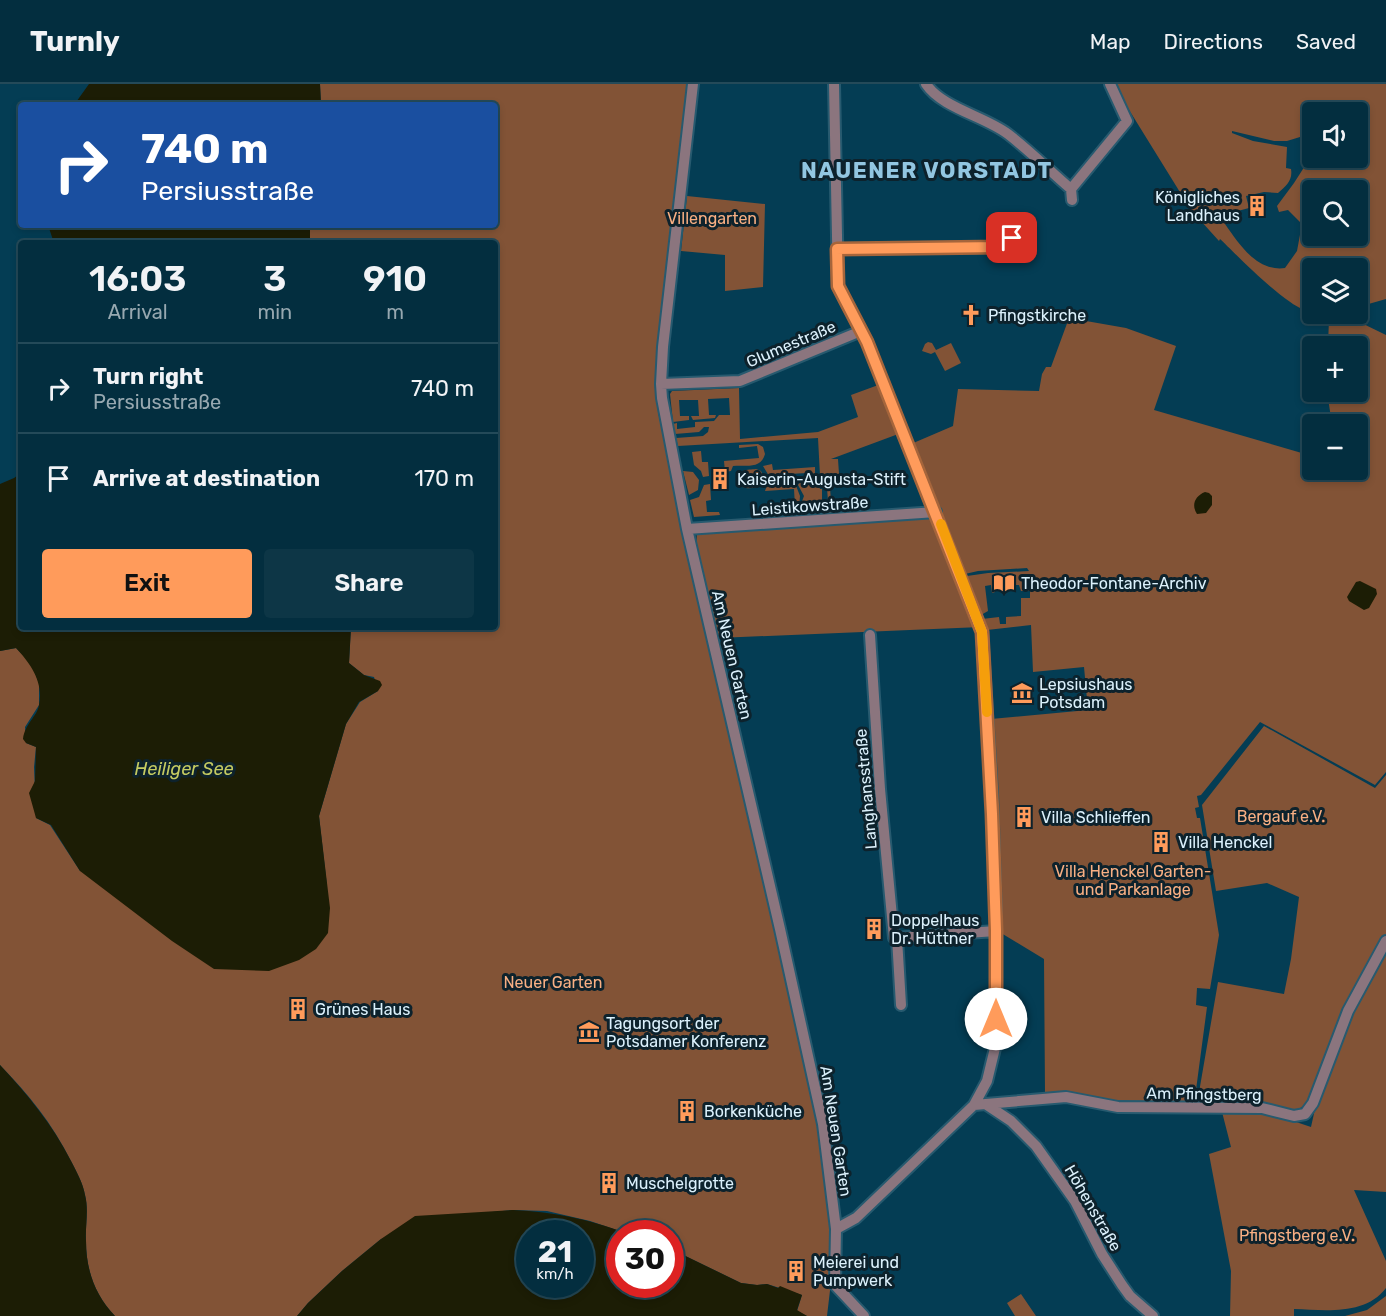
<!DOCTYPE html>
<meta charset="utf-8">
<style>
:root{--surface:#032e3f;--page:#0d3646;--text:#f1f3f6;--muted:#97a8b0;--line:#244a59;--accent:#ff9b5b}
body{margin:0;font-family:Rubik,sans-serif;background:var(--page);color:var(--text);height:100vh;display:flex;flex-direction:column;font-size:22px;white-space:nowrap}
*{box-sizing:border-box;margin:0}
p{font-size:20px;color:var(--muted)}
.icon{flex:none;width:33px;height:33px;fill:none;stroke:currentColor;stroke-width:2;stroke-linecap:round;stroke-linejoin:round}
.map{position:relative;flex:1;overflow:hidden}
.details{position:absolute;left:18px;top:156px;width:480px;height:390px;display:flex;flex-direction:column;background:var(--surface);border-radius:6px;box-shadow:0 3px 9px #0003,0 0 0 2px var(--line)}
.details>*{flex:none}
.top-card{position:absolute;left:18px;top:18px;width:480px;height:126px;border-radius:6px;box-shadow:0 3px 9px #0003,0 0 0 2px var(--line);background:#1a4fa0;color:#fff;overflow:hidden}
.fabs{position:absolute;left:1302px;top:18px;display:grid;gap:12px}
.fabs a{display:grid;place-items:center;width:66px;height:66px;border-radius:6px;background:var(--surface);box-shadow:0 3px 9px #0003,0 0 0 2px var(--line);font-size:30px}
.speed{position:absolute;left:516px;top:1136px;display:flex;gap:12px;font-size:30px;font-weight:700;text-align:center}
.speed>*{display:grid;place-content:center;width:78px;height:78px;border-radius:50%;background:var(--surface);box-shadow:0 3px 9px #0003,0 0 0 2px var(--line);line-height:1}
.speed small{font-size:15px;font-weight:400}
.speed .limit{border:9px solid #d22;background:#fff;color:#111}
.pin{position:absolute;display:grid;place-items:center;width:51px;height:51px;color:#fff;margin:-26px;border-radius:12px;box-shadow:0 3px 9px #0006}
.me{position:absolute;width:66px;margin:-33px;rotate:0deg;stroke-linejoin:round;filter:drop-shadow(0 0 4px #0008)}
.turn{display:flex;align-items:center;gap:21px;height:126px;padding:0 24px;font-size:27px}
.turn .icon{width:78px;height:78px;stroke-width:2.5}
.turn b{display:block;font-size:42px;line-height:51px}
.eta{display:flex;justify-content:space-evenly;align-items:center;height:102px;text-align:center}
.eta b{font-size:36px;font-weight:600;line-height:42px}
.primary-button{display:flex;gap:12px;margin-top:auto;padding:12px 24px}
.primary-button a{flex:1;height:69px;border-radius:6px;background:var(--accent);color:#111;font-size:24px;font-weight:600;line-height:69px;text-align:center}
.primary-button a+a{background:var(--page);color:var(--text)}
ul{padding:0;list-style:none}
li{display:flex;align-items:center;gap:18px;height:90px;padding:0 24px;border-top:2px solid var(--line)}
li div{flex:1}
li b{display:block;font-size:22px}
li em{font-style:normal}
header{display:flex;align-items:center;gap:36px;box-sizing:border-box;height:84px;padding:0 30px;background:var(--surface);border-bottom:2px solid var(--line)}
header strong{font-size:28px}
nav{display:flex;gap:33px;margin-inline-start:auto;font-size:21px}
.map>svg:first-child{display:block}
</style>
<header>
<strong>Turnly</strong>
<nav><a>Map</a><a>Directions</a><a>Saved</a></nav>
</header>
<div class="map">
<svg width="1386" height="1232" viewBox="0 0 1386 1232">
<rect width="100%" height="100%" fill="#043d54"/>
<path fill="#825336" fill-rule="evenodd" d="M320,0h367l-29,256 -2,43 2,29 25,118 125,532 23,164v56l-4,34h-20l-10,-5 5,-16 -35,-11 -10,1 -16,-2 -70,-34 -1,-16h-44l-36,-12 -43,-10 -34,-1 -31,3 -101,26 -39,32 -34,32 -11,13h-182c-20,-21 -29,-46 -29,-75 -1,-15 3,-31 -1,-46 -2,-12 -9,-24 -14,-34 -19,-38 -42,-66 -71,-96v-414l16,-3 15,15 8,20v22l-14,22 1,16 10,4 -2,20 2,51 14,7 30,46 247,15 -8,-70 27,-92 14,-22 18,-11 -4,-14 -10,-2 -15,-12 2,-36h144v-384h-185v-18h185v-120h-174z
M1116,0h270v215l-28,8v-39h-46v44c-22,-1 -74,-56 -92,-73l-1,2 -28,-31 -65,-105zM1358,28v46h-46v-46zM1232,47l42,10h13l13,-4 10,21 -16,25 -17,23 2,6 9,-2 14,14 -5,27 -12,17c-28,4 -46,-24 -60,-44l1,-6 8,-6 15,-4 -3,-12 18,-4 14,1c8,-7 15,-13 13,-24l-5,-1 1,-21 -34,-6 -21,-8zM1312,106h46v46h-46z
M687,112l78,8 -2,83 -38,4v-36l-44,-4z
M1347,232l39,19v437l-11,13 -115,-63 -59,73 -4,1 2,11 -4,1 2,10h3l19,117 -9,54 -13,-1 -1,17 11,2 -13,98h-76l-73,-11 -1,-135 -43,-26 -10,-214 97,-9 -4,-43 -51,5 -2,-47 -44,5 -5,-11 17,-2 1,7h6v-7l15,-1v-18h9v-7h-9l-2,-6h-7l-1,-7h-13v7l-3,1v6l-3,1 -1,-8 -6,1 3,25 -7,4 -14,-39 21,-3 41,-2 -2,-3 -49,3 -13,3 -54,-130 42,-18 5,-37 81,2 3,-17 4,-7h5l18,-49 57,10 50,18 -22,64 158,46v14h46v-46h-26l-5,-32h31v-46h-30l1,-28h10z
M928,258l4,1 4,7 15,-7 10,20 -16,8 -10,-19 -4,2 -9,-3 3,-7z
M881,300l20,49 -70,26h7l1,15 -10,1 3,39h-3l-2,-26 -7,-12 -2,-38 -140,8 -2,-8 27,-2 5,-4 1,-5h-5l-5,5 -24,2 -2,-10 4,-1v6l18,-2v-5l19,-1 5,-6h11l-1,-17 -21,1 1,16h7l-1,3 -22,2 -2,-4h8l-1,-16h-19l1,16h9v4l-16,2 -3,-28 2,-3 67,-3 1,51 78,-7 40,-15 -7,-22z
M758,360l5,3 2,7c-4,15 -19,11 -32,12l-2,5 -6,1 -1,-11 35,-3 -2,-12 -18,2v-3z
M701,367l1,11h6l1,14 -6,1 -2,-6 -7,-6 -2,-13z
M772,380l1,6 42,-3v7c-7,-3 -36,2 -46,2l-6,-10z
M756,385l5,2 2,5 -2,9c-9,5 -21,5 -24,-5 1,-11 10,-10 19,-11z
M683,387l10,1 6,8 -1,10 -9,5z
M811,392l5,2 4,11h2v10l-5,8 -11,2 -5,-5 3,-8 -6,-11 5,-8z
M797,394l-2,5 5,13 -1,11 -6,3 -19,2 -1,-9h5v6l17,-2 -1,-18 -29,2 4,-12z
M710,400l1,16 -5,1 1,11h12l1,3 -26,2 -4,-17 9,-3 5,-12z
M934,432l47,111 -263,11 -22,-89 1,-16z
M1264,642l111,62 11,-13v160l-11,16 -66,151 -16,11 -33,-10 -63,1 21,-122 66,12 7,-35 8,-62 -32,-14 -51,8 -14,-86z
M1386,866v242l-32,-2 32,71v27c-21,28 -62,22 -92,21v7h-64l1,-45 -22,-117 22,-7 -9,-35 41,-1 48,16c13,-64 44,-121 75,-177z
M1021,1210l15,22h-21l-8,-13z
M1386,1212v20h-41l22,-6z"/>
<path fill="#1c1d05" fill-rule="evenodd" d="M89,0h231l1,21h-247z
M48,141h262v18h-256z
M21,389v154h330l-2,36 15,12 16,6 2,4 -4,6 -19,11 -13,22 -27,92 11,92 -2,25 -12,16 -17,11 -30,11 -55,-2 -42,-28 -92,-70 -29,-46 -15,-7 -7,-25 6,-12 1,-34 -10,-4 -3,-4c2,-16 14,-22 16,-34 5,-23 -9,-42 -23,-57l-16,3v-167l14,-6z
M1205,408l4,1 3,3v9l-6,8 -9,1c-6,-9 -2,-18 8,-22z
M1360,497l16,8 1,5 -8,14 -5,2 -15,-9 -2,-4 9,-15z
M0,981c28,30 52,59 71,96 5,10 12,22 14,34 4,15 0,31 1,46 0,29 9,54 29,75h-115z
M513,1126c43,2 73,9 113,23h-6v51h50l1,-35 70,34 16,2 10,-1 11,4 2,-2 22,9 -5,15 10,6h-510l11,-13 34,-32 39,-32 34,-23zM530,1149h50v51h-50z"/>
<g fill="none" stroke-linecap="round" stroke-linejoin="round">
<defs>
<path id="minor" d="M693,0l-30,263 -2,37 1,14 25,131 93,400 43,195 13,105 -1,56 29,31
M834,0l4,202 29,56 115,290 10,162 4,124v126l-9,37 -13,24 -118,113 -20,11
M926,0c16,24 58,32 82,50 22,17 42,37 63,55
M1072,116l-1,-11 56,-68 -17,-37
M1002 162a9 9 0 1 1 18 0a9 9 0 1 1-18 0Z
M837,165l164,-2
M661,300l79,-3 121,-50
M687,445l249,-17
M870,551l10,154 14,149 102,-7
M897,854l4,67
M974,1021l92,-8 52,10 144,1 32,8 11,-2 8,-11 35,-92 38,-70
M987,1021l24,16 25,25 39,55 27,53 20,31 8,11 23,20"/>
</defs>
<use href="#minor" stroke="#275a6f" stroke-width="14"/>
<use href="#minor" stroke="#8b757e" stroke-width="10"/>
</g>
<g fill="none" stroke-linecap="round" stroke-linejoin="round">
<defs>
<path id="route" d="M996,935v-88l-4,-117 -10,-182 -115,-290 -29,-56 -1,-37 164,-2 3,-7 8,-2"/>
</defs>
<use href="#route" stroke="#a6653b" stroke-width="15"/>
<use href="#route" stroke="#ff9b5b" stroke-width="10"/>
<path stroke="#f59e0b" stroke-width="10" d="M941,440l41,108 5,80"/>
</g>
<defs>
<symbol id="building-bare" viewBox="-9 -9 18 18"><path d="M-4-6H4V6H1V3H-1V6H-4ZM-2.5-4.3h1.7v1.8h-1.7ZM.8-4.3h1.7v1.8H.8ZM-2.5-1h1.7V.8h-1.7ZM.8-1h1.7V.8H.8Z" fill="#ff9b5b" stroke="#0d222c" stroke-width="2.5" paint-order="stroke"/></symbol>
<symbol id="church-bare" viewBox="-9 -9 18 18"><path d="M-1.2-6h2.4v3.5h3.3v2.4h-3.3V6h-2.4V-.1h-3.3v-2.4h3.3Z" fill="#ff9b5b" stroke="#0d222c" stroke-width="2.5" paint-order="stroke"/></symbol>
<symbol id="library-bare" viewBox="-9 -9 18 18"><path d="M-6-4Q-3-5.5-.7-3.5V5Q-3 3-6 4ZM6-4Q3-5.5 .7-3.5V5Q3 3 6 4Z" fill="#ff9b5b" stroke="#0d222c" stroke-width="2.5" paint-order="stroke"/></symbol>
<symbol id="museum-bare" viewBox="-9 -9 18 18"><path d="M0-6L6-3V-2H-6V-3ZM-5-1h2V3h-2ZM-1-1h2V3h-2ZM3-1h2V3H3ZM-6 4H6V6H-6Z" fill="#ff9b5b" stroke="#0d222c" stroke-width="2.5" paint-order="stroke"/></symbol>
</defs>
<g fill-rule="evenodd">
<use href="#building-bare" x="1242" y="107" width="30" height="30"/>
<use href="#church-bare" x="956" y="216" width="30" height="30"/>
<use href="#building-bare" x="705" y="380" width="30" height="30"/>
<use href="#library-bare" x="989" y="484" width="30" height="30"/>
<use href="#museum-bare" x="1007" y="594" width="30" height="30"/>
<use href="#building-bare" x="1009" y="718" width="30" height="30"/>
<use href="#building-bare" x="1146" y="743" width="30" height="30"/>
<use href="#building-bare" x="859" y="830" width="30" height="30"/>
<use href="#building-bare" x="283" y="910" width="30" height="30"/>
<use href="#museum-bare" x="574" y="933" width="30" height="30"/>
<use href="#building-bare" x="672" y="1012" width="30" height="30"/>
<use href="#building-bare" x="594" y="1084" width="30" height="30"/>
<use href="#building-bare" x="781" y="1172" width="30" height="30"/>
</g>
<g text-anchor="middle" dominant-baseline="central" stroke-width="6" stroke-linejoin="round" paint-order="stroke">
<g font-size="16" fill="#dcf1fc" stroke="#0d222c" text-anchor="start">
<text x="1240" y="113" text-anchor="end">Königliches<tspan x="1240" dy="18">Landhaus</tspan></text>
<text x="988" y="231">Pfingstkirche</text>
<text x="737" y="395">Kaiserin-Augusta-Stift</text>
<text x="1021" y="499">Theodor-Fontane-Archiv</text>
<text x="1039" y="600">Lepsiushaus<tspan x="1039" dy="18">Potsdam</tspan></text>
<text x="1041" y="733">Villa Schlieffen</text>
<text x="1178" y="758">Villa Henckel</text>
<text x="891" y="836">Doppelhaus<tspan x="891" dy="18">Dr. Hüttner</tspan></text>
<text x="315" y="925">Grünes Haus</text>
<text x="606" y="939">Tagungsort der<tspan x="606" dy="18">Potsdamer Konferenz</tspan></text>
<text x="704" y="1027">Borkenküche</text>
<text x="626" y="1099">Muschelgrotte</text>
<text x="813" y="1178">Meierei und<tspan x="813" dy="18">Pumpwerk</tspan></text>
</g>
<g font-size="16" fill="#f8af83" stroke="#0d222c">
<text x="712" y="134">Villengarten</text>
<text x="1281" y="732">Bergauf e.V.</text>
<text x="1133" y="787">Villa Henckel Garten-<tspan x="1133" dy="18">und Parkanlage</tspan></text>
<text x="553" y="898">Neuer Garten</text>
<text x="1297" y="1151">Pfingstberg e.V.</text>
</g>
<g font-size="16" fill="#dcf1fc" stroke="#0d222c">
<text transform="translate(791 260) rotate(-23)">Glumestraße</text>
<text transform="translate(810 422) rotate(-4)">Leistikowstraße</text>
<text transform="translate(732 571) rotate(77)">Am Neuen Garten</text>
<text transform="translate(866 705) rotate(-95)">Langhansstraße</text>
<text transform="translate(1204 1010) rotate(1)">Am Pfingstberg</text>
<text transform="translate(836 1047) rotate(81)">Am Neuen Garten</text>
<text transform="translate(1093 1124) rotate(60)">Höhenstraße</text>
</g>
<g font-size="18" font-style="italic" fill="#c5cb61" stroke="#0d222c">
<text x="184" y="685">Heiliger See</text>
</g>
<g font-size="22" font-weight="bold" letter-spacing="1.5" fill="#92c6e1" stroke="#0d222c">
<text x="927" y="86">NAUENER VORSTADT</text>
</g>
</g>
</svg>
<div class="fabs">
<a><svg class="icon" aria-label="sound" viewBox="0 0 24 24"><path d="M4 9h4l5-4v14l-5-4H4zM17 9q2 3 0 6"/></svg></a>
<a><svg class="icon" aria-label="search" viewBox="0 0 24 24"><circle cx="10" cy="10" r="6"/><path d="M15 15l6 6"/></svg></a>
<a><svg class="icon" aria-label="layers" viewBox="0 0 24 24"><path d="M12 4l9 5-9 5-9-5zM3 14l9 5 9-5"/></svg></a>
<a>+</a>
<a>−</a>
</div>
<div class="speed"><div>21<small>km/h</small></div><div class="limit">30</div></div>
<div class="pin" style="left:1012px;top:154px;background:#d93025"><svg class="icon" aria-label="arrive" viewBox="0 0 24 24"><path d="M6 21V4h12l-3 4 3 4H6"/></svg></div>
<svg class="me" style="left:996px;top:935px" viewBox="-20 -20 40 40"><circle r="19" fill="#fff"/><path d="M0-13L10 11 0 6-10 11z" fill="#ff9b5b"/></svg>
<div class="top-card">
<div class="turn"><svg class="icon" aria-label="right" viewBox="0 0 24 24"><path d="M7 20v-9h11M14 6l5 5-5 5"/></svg><div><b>740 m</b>Persiusstraße</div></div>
</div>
<section class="details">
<div class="eta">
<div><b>16:03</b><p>Arrival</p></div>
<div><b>3</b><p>min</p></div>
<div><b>910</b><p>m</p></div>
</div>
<ul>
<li><svg class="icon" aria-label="right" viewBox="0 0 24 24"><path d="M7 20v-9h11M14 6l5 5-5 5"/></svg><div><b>Turn right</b><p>Persiusstraße</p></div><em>740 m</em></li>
<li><svg class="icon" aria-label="arrive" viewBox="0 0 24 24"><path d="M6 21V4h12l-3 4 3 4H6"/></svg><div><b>Arrive at destination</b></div><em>170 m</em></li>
</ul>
<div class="primary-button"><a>Exit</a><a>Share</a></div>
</section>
</div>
